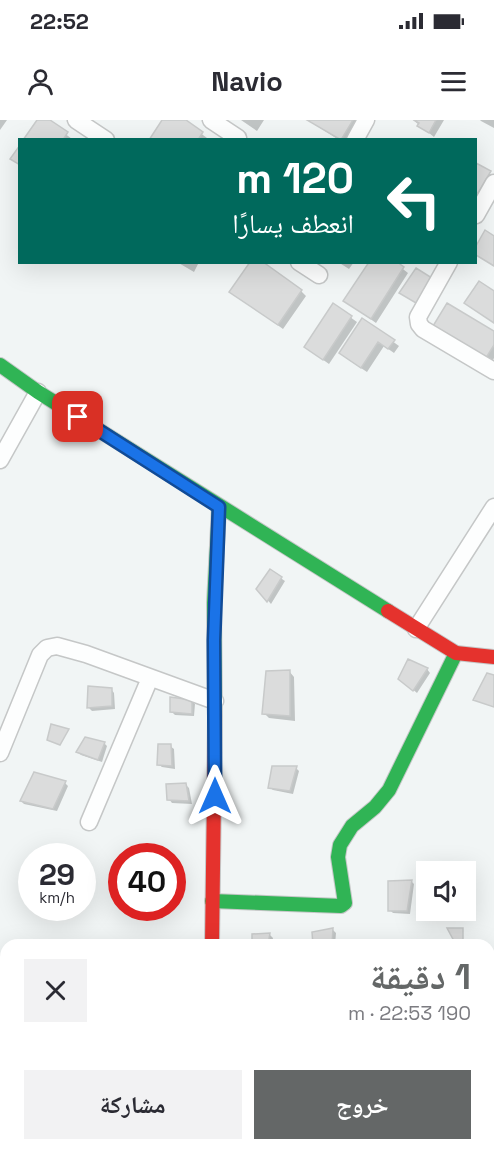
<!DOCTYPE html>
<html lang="ar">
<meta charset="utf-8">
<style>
:root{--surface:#fff;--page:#f2f2f3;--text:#2b2b33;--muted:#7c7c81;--accent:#646767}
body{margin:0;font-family:"Space Grotesk","Noto Naskh Arabic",sans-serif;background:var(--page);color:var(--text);direction:rtl;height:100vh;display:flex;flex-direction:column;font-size:22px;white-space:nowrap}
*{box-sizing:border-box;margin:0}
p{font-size:20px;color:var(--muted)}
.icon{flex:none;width:33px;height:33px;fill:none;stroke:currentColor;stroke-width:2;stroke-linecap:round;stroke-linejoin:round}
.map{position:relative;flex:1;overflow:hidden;direction:ltr}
.sheet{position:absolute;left:0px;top:819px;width:495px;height:212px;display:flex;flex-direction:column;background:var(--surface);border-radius:18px 18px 0 0;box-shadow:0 6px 24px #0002;direction:rtl}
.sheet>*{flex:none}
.top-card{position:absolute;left:18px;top:18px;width:459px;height:126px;border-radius:0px;box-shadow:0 6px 24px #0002;direction:rtl;background:#00695c;color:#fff;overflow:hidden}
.fabs{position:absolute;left:416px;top:741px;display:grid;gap:12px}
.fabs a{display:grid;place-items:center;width:60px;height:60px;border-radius:0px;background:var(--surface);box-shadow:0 6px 24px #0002;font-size:30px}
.speed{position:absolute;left:18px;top:723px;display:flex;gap:12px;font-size:30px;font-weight:700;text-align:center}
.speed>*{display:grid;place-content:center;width:78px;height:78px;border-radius:50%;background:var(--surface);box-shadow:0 6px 24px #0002;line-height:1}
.speed small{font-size:15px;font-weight:400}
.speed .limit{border:9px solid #d22;background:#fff;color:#111}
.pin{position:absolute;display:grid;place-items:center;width:51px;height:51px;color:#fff;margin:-26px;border-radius:12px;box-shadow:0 3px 9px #0006}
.me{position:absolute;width:66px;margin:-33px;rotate:0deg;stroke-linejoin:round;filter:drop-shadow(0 0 4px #0008)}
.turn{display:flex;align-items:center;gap:21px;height:126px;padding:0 24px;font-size:27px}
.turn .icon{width:78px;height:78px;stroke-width:2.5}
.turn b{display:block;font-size:42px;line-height:51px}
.round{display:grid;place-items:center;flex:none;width:63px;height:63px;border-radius:0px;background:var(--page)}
.headline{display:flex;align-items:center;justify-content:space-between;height:102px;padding:0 24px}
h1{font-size:36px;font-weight:700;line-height:45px;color:var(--accent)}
.cta{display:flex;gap:12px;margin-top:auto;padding:12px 24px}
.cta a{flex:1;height:69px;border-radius:0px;background:var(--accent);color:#fff;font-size:24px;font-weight:700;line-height:69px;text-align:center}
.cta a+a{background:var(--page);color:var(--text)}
.status{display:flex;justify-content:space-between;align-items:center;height:42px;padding:0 30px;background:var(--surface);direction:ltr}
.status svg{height:16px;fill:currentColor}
header{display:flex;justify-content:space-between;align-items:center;height:78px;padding:0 24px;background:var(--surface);font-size:27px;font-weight:700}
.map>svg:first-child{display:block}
</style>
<div class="status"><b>22:52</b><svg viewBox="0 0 49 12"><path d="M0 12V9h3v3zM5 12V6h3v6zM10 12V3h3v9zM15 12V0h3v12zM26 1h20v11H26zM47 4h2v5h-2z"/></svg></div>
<header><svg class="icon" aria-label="menu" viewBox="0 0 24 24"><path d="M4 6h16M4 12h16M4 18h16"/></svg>Navio<svg class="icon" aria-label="person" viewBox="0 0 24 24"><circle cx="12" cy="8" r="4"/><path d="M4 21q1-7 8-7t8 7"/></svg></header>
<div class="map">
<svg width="494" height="1030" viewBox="0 0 494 1030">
<rect width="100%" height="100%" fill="#f1f5f5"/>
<path fill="#0003" d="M0,0h7l-7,10z
M38,0h9l25,19 -47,1z
M164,0h19l24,18 -56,2z
M241,0h23l-7,11z
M308,0h53l-12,20h-10z
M413,0h31l-10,17z
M480,0h14v8l-13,-7z
M476,44l17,12 -12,19 -5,-3z
M177,142h22l-5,10z
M338,142h16l-5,7z
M394,142l14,11 -32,50 -31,-22z
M301,171l5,5 -23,33 -52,-37z
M333,185l24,17 -28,42 -24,-17z
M363,200l36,26 -5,7 -10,-7 -17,26 -21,-14z
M440,211l54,2v25l-2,4z
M270,451l15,10 -14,23 -13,-15z
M427,549l3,4 -13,20 -13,-11z
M289,551l5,6 1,44 -26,-3 -5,-5z
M111,569l3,4 1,16 -23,2 -4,-4z
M192,581l3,3 -1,12 -19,-1 -3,-3z
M104,623l3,3 -5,16 -21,-7 -3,-3z
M170,626l4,3 1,20 -13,-2 -4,-3z
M296,648l3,3 -6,23 -20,-4 -4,-3z
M34,654l31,9 3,3 -11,25 -33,-7 -3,-3z
M186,665l3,3 3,16 -20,-1 -3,-4z
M411,761l3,3 -4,30 -17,-1 -3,-3z
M333,810l3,3 -1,12h-21z
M269,814l4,4 -1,7h-19z
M489,901l4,4 -4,20z"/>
<path fill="#dbdcdc" stroke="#c8caca" stroke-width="1.5" d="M37,0h13l18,12 -5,8h-40z
M162,0h24l17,12 -5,8h-49z
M307,0h46l-12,20z
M414,0h22l-7,13 -12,-7 2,-3z
M20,25v20l-10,-6z
M476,43l15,8 -13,22 -2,-1z
M485,110l9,6v30l-18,-11v-9z
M250,142h13l39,28 -24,35 -49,-33z
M369,142h28l7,5 -33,52 -28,-18z
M416,148l16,10 -16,25 -17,-10z
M479,161l15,10v32l-30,-20z
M333,183l19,13 -29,44 -19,-13z
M447,183l47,28v14l-8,13 -53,-32z
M362,198l33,22 -7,9 -10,-7 -17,26 -22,-15z
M270,449l12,8 -15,25 -11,-13z
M408,539l20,9 -15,23 -15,-12z
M290,550v46l-28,-2 4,-43z
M487,553l7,2v32l-21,-7z
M88,566l24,2v18l-25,2z
M170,577l22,3v14l-22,-2z
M51,604l18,5 -9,16 -13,-5z
M85,617l20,5 -7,18 -22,-8z
M158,624h13l1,22 -15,-1z
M272,646h25l-7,25 -22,-3z
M34,652l32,9 -13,28 -33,-8z
M186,663l3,18 -22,-1 -1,-16z
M412,760l-5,31h-19v-30z
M333,808l-1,17h-19l-1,-13z
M447,808h16v13h-9z
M270,813l-2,12h-16v-11z"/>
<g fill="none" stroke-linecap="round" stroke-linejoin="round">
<defs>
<path id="street" d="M76,0l30,20
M211,0l27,18
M355,20l11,-20
M476,95l18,-32
M299,142l20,13
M449,142l-31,55 1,7 4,5 71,42
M0,340l38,-68
M416,509l78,-122
M0,633l40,-98 7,-7 10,-2 29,8 129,47
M89,702l61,-144
M489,872l5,4
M0,925h6
M489,1016l5,-7
M121,1030v-6
M207,1030v-6
M476,1030l6,-6"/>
<path id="fast" d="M0,245l38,27 350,219
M215,597l-1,-114 5,-96
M212,781l129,5 4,-3 -7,-46 2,-12 12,-19 23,-19 14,-17 67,-137"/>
<path id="jam" d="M388,491l68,42 38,4
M212,825l3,-228"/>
</defs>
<use href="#street" stroke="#c5c7c7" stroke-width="19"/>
<use href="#fast" stroke="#c5c7c7" stroke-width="16"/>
<use href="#jam" stroke="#c5c7c7" stroke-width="16"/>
<use href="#street" stroke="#fdfefe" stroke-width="16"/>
<use href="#fast" stroke="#30b455" stroke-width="14"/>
<use href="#jam" stroke="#e5322d" stroke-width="14"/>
</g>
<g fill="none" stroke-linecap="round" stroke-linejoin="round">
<defs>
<path id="route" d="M78,297l141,90 -5,133 1,156"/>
</defs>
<use href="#route" stroke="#114b97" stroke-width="15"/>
<use href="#route" stroke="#1a73e8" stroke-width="10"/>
</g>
</svg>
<div class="fabs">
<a><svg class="icon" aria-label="sound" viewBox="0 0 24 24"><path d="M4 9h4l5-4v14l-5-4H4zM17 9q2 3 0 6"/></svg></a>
</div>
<div class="speed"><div>29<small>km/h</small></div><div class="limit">40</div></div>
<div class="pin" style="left:78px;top:297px;background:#d93025"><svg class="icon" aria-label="arrive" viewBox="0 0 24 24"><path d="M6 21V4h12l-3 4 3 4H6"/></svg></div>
<svg class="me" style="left:215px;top:676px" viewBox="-20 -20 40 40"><path d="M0-17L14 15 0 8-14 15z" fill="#1a73e8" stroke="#fff" stroke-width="4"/></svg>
<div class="top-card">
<div class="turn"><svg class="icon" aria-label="left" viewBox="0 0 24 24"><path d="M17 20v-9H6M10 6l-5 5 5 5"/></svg><div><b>120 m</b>انعطف يسارًا</div></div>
</div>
<section class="sheet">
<div class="headline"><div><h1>1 دقيقة</h1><p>190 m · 22:53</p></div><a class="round"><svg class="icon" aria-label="close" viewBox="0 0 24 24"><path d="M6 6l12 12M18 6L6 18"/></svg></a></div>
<div class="cta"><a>خروج</a><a>مشاركة</a></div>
</section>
</div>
